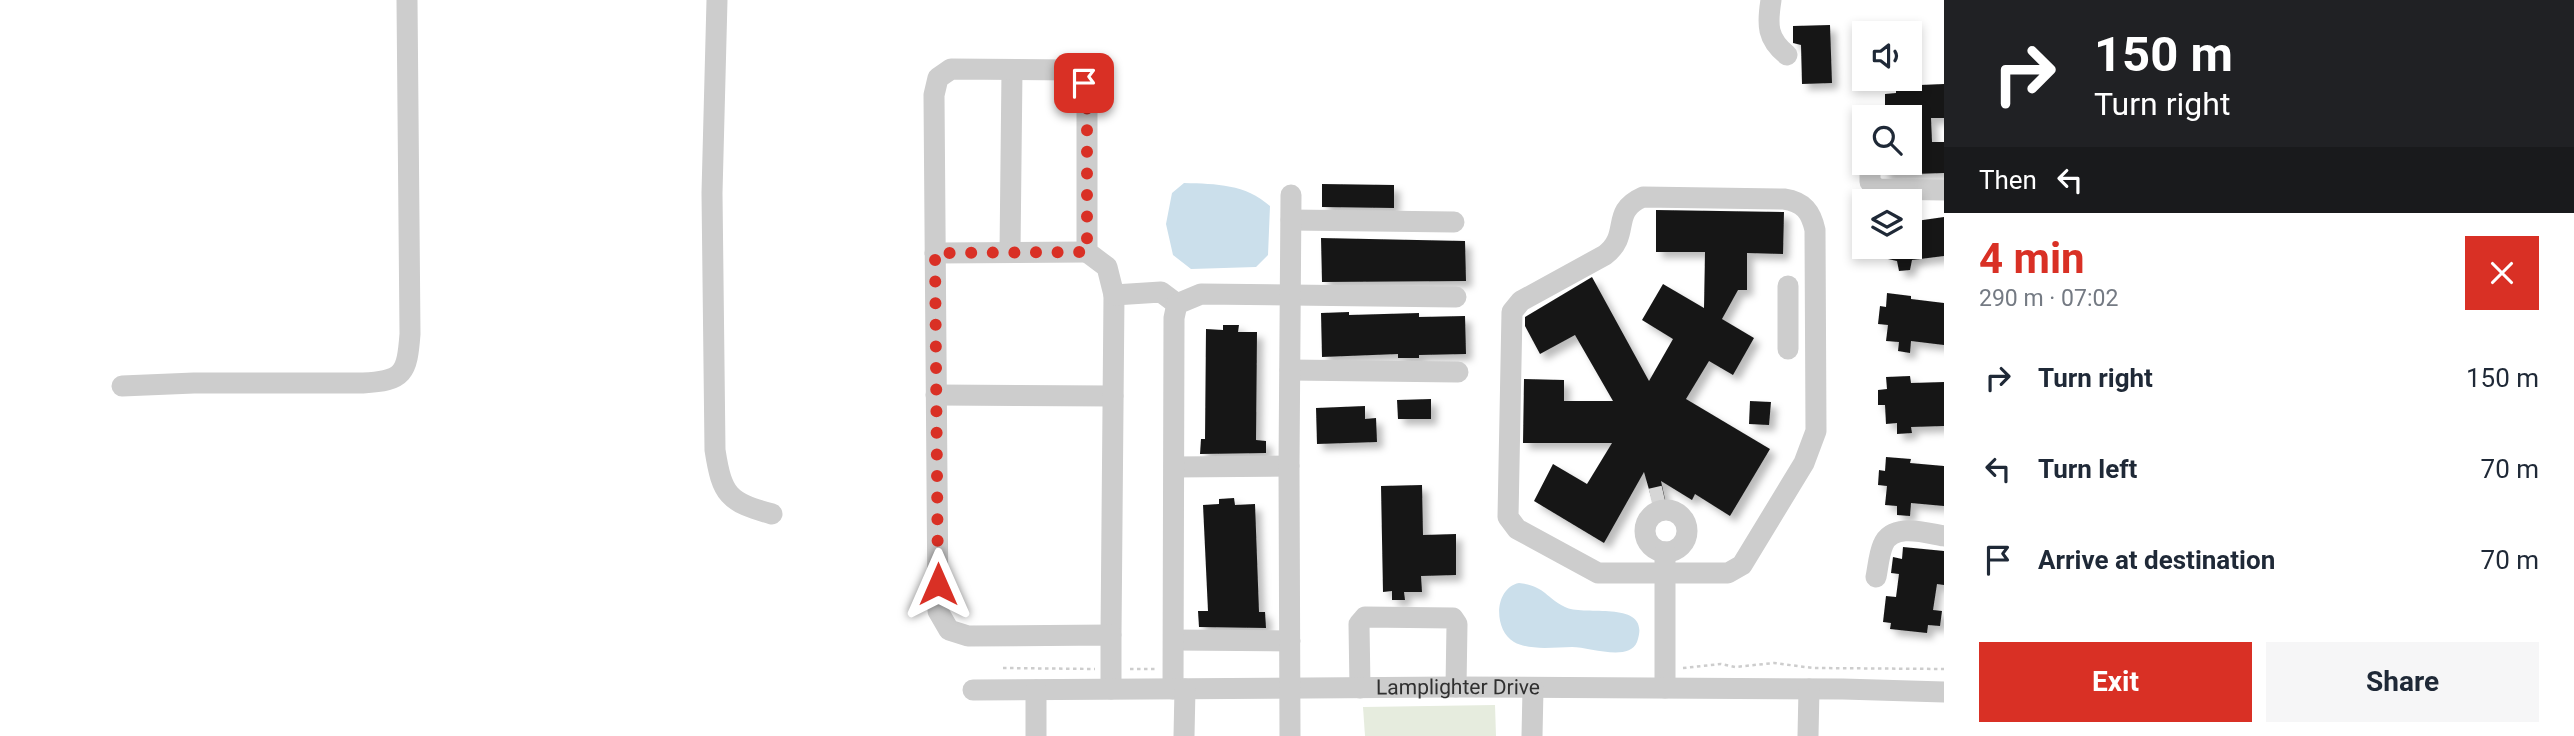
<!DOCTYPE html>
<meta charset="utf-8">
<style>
:root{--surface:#fff;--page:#f6f6f7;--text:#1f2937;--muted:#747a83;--accent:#d93025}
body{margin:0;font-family:Roboto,sans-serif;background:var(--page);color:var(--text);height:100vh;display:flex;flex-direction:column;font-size:26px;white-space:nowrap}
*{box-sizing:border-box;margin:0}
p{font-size:23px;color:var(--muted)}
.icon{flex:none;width:38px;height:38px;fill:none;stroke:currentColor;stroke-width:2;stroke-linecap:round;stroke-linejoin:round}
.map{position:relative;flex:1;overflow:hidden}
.drawer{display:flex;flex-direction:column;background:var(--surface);width:630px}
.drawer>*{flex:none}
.banner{background:#202124;color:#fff;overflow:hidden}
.controls{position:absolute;left:1852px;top:21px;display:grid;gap:14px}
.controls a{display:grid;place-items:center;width:70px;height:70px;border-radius:0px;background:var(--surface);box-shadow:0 4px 10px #0003;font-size:35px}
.pin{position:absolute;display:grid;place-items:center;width:60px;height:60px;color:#fff;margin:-30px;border-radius:14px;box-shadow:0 4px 10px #0006}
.me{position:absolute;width:77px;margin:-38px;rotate:0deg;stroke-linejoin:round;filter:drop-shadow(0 0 5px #0008)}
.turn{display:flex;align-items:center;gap:24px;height:147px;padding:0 35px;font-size:32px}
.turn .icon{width:91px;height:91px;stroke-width:2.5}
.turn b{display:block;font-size:49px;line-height:60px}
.then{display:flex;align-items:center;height:66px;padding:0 35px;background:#0003;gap:14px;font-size:26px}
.round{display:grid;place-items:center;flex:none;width:74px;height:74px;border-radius:0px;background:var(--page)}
.summary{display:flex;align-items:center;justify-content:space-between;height:119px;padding:0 35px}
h1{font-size:42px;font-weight:700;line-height:52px;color:var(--accent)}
.button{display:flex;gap:14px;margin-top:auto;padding:14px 35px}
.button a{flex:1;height:80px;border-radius:0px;background:var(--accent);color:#fff;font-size:28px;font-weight:700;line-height:80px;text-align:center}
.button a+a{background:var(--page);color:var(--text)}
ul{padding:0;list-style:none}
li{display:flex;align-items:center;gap:21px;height:91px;padding:0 35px}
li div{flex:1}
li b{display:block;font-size:26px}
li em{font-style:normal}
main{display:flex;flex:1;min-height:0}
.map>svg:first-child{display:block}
</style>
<main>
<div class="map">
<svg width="1944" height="736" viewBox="0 0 1944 736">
<defs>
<filter id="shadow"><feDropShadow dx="6" dy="6" stdDeviation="3.5" flood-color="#0004"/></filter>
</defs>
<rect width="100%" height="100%" fill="#fff"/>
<path fill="#e6ecde" d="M1495,705l1,31h-131l-2,-29z"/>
<path fill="#cbdfeb" d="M1184,183c33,1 61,1 86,23l-2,49 -12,12 -65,2 -18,-14 -7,-31 6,-31z
M1519,583c26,3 26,14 46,24 19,10 88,-9 72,35 -8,20 -48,5 -65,5 -17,0 -42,4 -58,-5 -21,-12 -20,-54 5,-59z"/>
<path fill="#171717" filter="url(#shadow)" d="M1830,25l2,58 -30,1 -1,-39 -8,-2v-17z
M1944,84v34h-13l1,24h12v31l-61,2v-12h26v-46h-24v-23l11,-1v-7z
M1322,184l72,1v23l-72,-1z
M1656,210l128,2 -1,42 -36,-1v37h-9l-16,29 32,19 -21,37 -24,-14 -23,38 84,50 -40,67 -35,-22 -3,6 -31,-19 5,23 -12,3 -10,-35 -40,71 -70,-42 19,-37 34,20 25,-41h-89l1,-64 40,1v21h49l-38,-66 -35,19 -15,-28v-9l67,-40 57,104 24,-42 -31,-19 21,-36 41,24 1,-56h-49z
M1944,217v39l-32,4 -2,10 -11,1 -2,-10 -9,-2 -2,-12h23v-25z
M1321,238l144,3 1,40 -144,1z
M1887,293l24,3v3l33,4v42l-33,-4 -1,12 -12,-2 1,-9 -13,-1 2,-16 -10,-1 2,-18 6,1z
M1349,312v3l70,-2v4l46,-1 1,38 -47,1v3h-21v-4l-76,3 -1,-44z
M1223,325h16l-1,7h19l-1,108 10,1v12l-66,1 1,-15h4l1,-110 17,1z
M1910,376l1,7 33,-1v44l-33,1 1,6 -15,1v-11l-11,1 -1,-19h-7v-15l9,-1 -1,-12z
M1431,399v20h-33l-1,-19z
M1750,401l21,1 -2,23 -20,-1z
M1365,406v13l11,-1 1,24 -60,2 -1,-36z
M1886,457l25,2 -1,4 34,3v40l-33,-3 -1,13 -13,-1v-9l-12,-1 2,-19 -9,-1 1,-15 6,1z
M1422,485l1,50 33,-1v41l-35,1 1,16h-18l1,8h-13v-9l-9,1 -2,-106z
M1234,498l1,7 20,-1 4,108h6l1,16 -67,-1 -1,-16h10l-5,-106 16,-1v-5z
M1903,547l41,4v34l-7,-1 -4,26 9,1 -2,15 -12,-1 -1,8 -37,-4 1,-6 -8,-1 3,-26 10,1 3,-23 -8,-1 2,-16 9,2z"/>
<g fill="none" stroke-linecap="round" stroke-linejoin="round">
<path stroke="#d6d6d6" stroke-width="21" stroke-dasharray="21 10" stroke-linecap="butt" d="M1651,499l13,-3"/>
<path stroke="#cdcdcd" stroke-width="2.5" stroke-dasharray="3.5 3.5" stroke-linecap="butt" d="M1003,668l92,1
M1683,668l38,-4 14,3 39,-4 39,5 131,1
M1130,669h25"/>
<g stroke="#cdcdcd" stroke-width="21">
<path d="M717,0l-5,193 3,257c7,45 13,52 57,64"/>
<path d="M1771,0c-4,25 -4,39 16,55"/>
<path d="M1870,163v19l7,7 67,1"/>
<path d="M1643,197l141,2c20,3 27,13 31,31l1,201 -12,32 -62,102 -14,8h-130l-81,-44 -9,-12 4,-205 9,-11 84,-46c27,-21 4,-43 38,-58z"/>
<path d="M1291,220l163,2"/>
<path d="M1010,252l2,-182"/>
<path d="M935,253l152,-1"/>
<path d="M1788,349v-63"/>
<path d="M1290,370l168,2"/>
<path d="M122,386l72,-3h169c41,-2 44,-10 47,-49l-3,-334"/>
<path d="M936,395l177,1"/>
<path d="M1174,467l115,-1"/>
<circle cx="1666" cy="531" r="21"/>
<path d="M1665,552v136"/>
<path d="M1876,577c2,-10 3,-23 7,-32 9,-23 43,-12 61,-9"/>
<path d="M1111,635l3,-340"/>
<path d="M1174,640l116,1"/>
<path d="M1360,688l-1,-64 6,-7 88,1 4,6 -1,63"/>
<path d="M1111,689v-54l-143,1 -19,-6 -11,-19 -4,-516 4,-17 13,-9 122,1 11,13 3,13v156l20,15 7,28 47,-3 16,12"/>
<path d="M1173,689l1,-371 3,-14 24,-10 255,3"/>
<path id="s1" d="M973,690l483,-3 387,2 101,3"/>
<path d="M1036,690v46"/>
<path d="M1184,736l1,-47"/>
<path d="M1290,736l-1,-270 2,-271"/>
<path d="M1532,736l1,-47"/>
<path d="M1808,736l1,-47"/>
</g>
</g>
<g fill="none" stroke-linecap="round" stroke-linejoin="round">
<path stroke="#d93025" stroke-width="12" stroke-dasharray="0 21.6" d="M938,584l-3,-331 152,-1v-156l-3,-13"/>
</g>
<g text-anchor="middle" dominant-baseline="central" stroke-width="7" stroke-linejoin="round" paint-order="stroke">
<g font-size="21" fill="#303030" stroke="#fff">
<text stroke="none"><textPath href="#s1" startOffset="485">Lamplighter Drive</textPath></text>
</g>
</g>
</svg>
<div class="controls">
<a><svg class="icon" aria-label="sound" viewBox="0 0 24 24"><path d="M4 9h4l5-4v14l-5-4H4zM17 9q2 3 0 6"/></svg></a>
<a><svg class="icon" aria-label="search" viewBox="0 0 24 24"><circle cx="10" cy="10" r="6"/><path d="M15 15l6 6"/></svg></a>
<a><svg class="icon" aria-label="layers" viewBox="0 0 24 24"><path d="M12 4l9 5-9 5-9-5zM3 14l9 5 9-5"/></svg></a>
</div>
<div class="pin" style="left:1084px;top:83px;background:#d93025"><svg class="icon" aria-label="arrive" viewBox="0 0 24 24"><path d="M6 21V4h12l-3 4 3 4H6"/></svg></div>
<svg class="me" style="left:938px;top:584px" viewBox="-20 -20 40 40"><path d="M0-17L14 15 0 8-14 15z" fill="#d93025" stroke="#fff" stroke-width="4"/></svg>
</div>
<section class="drawer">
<div class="banner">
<div class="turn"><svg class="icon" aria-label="right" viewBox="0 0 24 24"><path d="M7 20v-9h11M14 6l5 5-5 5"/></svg><div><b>150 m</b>Turn right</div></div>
<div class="then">Then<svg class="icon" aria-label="left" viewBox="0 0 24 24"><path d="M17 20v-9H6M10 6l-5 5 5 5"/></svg></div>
</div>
<div class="summary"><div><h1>4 min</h1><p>290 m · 07:02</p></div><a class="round" style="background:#d93025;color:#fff"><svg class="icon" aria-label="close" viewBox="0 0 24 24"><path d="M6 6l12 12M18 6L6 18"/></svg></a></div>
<ul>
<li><svg class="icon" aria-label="right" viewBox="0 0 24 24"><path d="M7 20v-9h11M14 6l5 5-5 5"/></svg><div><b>Turn right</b></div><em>150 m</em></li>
<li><svg class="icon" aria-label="left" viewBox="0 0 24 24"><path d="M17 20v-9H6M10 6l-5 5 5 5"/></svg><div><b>Turn left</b></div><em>70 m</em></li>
<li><svg class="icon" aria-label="arrive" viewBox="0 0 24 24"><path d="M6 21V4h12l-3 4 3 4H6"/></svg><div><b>Arrive at destination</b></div><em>70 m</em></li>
</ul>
<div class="button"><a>Exit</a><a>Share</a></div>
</section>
</main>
